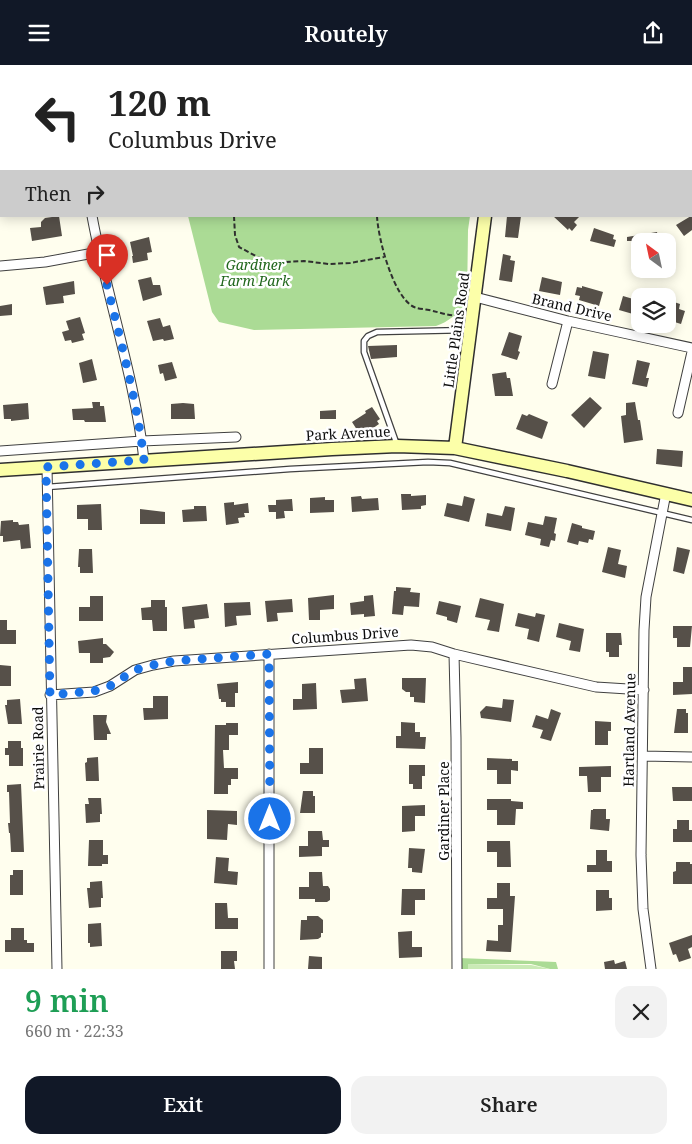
<!DOCTYPE html>
<meta charset="utf-8">
<style>
:root{--surface:#fff;--page:#f2f2f2;--text:#222;--muted:#767676;--accent:#111827}
body{margin:0;font-family:"Noto Serif",serif;background:var(--page);color:var(--text);height:100vh;display:flex;flex-direction:column;font-size:19px;white-space:nowrap}
*{box-sizing:border-box;margin:0}
p{font-size:16px;color:var(--muted)}
.icon{flex:none;width:28px;height:28px;fill:none;stroke:currentColor;stroke-width:2;stroke-linecap:round;stroke-linejoin:round}
.map{position:relative;height:904px;overflow:hidden}
.sheet{display:flex;flex-direction:column;background:var(--surface);flex:1}
.sheet>*{flex:none}
.guide{position:absolute;left:0px;top:0px;width:692px;height:152px;box-shadow:0 2px 12px #0003;background:#fff;color:var(--text);overflow:hidden}
.needle{width:32px;rotate:327deg}
.controls{position:absolute;left:631px;top:168px;display:grid;gap:10px}
.controls a{display:grid;place-items:center;width:45px;height:45px;border-radius:10px;background:var(--surface);box-shadow:0 2px 12px #0003;font-size:25px}
.pin{position:absolute;display:grid;place-items:center;width:42px;height:42px;color:#fff;margin:-51px -21px;border-radius:50% 50% 50% 0;rotate:-45deg;box-shadow:0 0 5px #0007}
.pin .icon{rotate:45deg}
.me{position:absolute;width:55px;margin:-28px;rotate:0deg;stroke-linejoin:round;filter:drop-shadow(0 0 4px #0008)}
.turn{display:flex;align-items:center;gap:18px;height:105px;padding:0 25px;font-size:22px}
.turn .icon{width:65px;height:65px;stroke-width:2.5}
.turn b{display:block;font-size:35px;line-height:42px}
.then{display:flex;align-items:center;height:48px;padding:0 25px;background:#0003;gap:10px;font-size:19px}
.round{display:grid;place-items:center;flex:none;width:52px;height:52px;border-radius:15px;background:var(--page)}
.headline{display:flex;align-items:center;justify-content:space-between;height:85px;padding:0 25px}
h1{font-size:30px;font-weight:600;line-height:38px;color:#1e9e55}
.cta{display:flex;gap:10px;margin-top:auto;padding:10px 25px}
.cta a{flex:1;height:58px;border-radius:15px;background:var(--accent);color:#fff;font-size:20px;font-weight:600;line-height:58px;text-align:center}
.cta a+a{background:var(--page);color:var(--text)}
header{display:flex;justify-content:space-between;align-items:center;height:65px;padding:0 25px;background:var(--accent);color:#fff;font-size:22px;font-weight:600}
.map>svg:first-child{display:block}
</style>
<header><svg class="icon" aria-label="menu" viewBox="0 0 24 24"><path d="M4 6h16M4 12h16M4 18h16"/></svg>Routely<svg class="icon" aria-label="share" viewBox="0 0 24 24"><path d="M12 15V3M7 8l5-5 5 5M5 13v7h14v-7"/></svg></header>
<div class="map">
<svg width="692" height="904" viewBox="0 0 692 904">
<rect width="100%" height="100%" fill="#fffeee"/>
<path fill="#caeab6" d="M468,899l63,1 19,4h-82z"/>
<path fill="#abdb95" d="M244,0h159l1,1h-160z
M188,151h282l-2,14 -1,73c-8,10 -19,19 -31,23l-182,4 -35,-8 -7,-10z
M459,893l97,4 2,7h-8l-19,-5h-63v5h-7z"/>
<path fill="#565049" d="M692,149v16l-8,6 -8,-11 15,-9z
M59,151l3,20 -30,5 -2,-13 11,-1v-5l4,-4z
M507,151h14l-3,22 -13,-1z
M553,151h27l-6,6 3,3 -5,6 -3,-3 -1,2z
M594,163l20,7 -1,4 3,1 -2,7 -24,-6z
M657,167l2,9h-32v-4z
M149,172l3,15 -5,1 1,7 -15,3 -1,-7h1l-3,-14z
M503,189l8,2 -1,4 5,1 -3,21 -13,-2z
M151,212l2,8h7l2,10 -19,6 -5,-21z
M542,212l20,5 -2,13 -21,-4z
M74,216l1,13 -12,2 1,7 -18,2 -3,-18z
M582,221l21,6 -4,14 -20,-6 1,-4 -5,-1 2,-8 5,1z
M623,231l17,5v15l-21,-6z
M668,235l12,4 -1,5 6,2 -4,13 -13,-4z
M12,239v11l-12,1v-10z
M80,252l5,16 -3,1 2,6 -12,3 -1,-3 -6,1 -3,-9 7,-2 -3,-9z
M160,253l3,9 7,-2 4,14 -10,2 -1,-2 -10,2 -6,-20z
M509,267l13,4 -4,15 2,1 -3,8 -16,-5z
M397,280v12l-26,2 -3,-13z
M593,286l16,3 -4,25 -17,-3z
M92,294l5,21 -14,3 -4,-20z
M637,295l13,3 -4,15h3l-2,9 -15,-3z
M172,297l5,16 -12,3 -2,-8 -3,1 -2,-9z
M506,307l1,6h3l3,18h-18l-3,-22z
M590,332l12,11 -18,20 -13,-13z
M92,337h8v4h4l2,16h-21l-1,-2h-11l-1,-11 21,-1z
M635,337l3,18h2l3,20 -19,3 -3,-27 5,-1v-12z
M28,338l1,16 -18,2v-2h-7l-1,-14z
M183,338l11,1 1,15h-24v-15z
M372,342l8,12 -3,2 2,3 -13,9 -2,-3 -5,3 -7,-11 14,-9 -1,-2z
M336,345v9h-16v-8z
M522,349l5,2 2,-2 19,8 -6,17 -26,-10z
M657,384l26,2 -1,16 -26,-3z
M401,429h10v2l15,-1v10l-5,1v3l-19,1z
M361,431l1,3 16,-1 1,12 -27,2 -1,-15z
M464,431l11,3 -6,23 -25,-6 3,-13 15,3z
M325,432v3h9v12l-24,1v-15z
M292,434l1,12h-9l1,7 -9,1v-7h-7l-1,-7h8v-5z
M234,437v3l14,-2 1,10h-5l1,4 -7,1 1,5 -13,2 -2,-22z
M101,439l1,26h-14v-11h-11v-14z
M194,441h12l1,15 -24,1 -1,-12 12,-1z
M505,441l10,2 -4,23 -26,-5 2,-13 15,3z
M140,444l25,3v12h-25z
M545,451l12,2 -3,15 2,1 -1,7 -4,-1 -2,7 -9,-2 1,-6 -16,-4 3,-13 15,3z
M13,455v2h5l1,3 10,-1 2,24 -10,1 -1,-9 -17,2v-6h-3l1,-15z
M572,458l10,3v2l13,3 -2,9 -4,-1 -1,4 -9,-2 -1,4 -11,-3z
M608,482l13,3 -3,14 9,2 -2,12 -23,-6z
M677,482l13,3 -6,24 -11,-3z
M79,484h13l1,24h-13v-6h-2z
M396,522l15,1 -1,4 10,1 -1,14 -15,-1 -1,9 -11,-1 2,-23h2z
M334,530v14l-14,1v10h-11l-1,-22z
M373,530l2,21 -11,1v-3l-13,1 -1,-12 14,-2v-5z
M90,531h13v25h-24v-14h11z
M480,533l24,6 -5,28 -12,-2 3,-10 -15,-3z
M292,534l1,13 -16,1 1,8 -11,1 -2,-21z
M151,535h14v7h2v24h-14l-1,-11h-10l-1,-12 10,-1z
M439,536l22,5 -4,17 -10,-3v-3l-11,-3z
M250,537l1,13 -15,1 1,9 -12,2 -1,-24z
M207,539l2,14 -15,2 1,8 -11,1 -2,-22z
M518,548l17,4 1,-4 9,2 -6,27 -12,-3 2,-10 -14,-3z
M0,555h7v10h9v14h-16z
M559,558l25,6 -4,23 -11,-2 2,-9 -15,-4z
M673,561h19l-2,21h-13v-9h-4z
M606,568h15l1,12h-3v12h-10v-5h-3z
M103,573v6h3l8,8 -4,5 -7,1v5h-13v-10h-11l-1,-12z
M0,600l11,1v20h-11z
M683,602h9v27l-19,1v-13h10z
M366,613l2,23 -26,2 -2,-13 15,-1 -1,-10z
M402,613h24l-1,25 -11,-1v-5h-4v-5h-4l-4,-3z
M238,617v11h-3v14h-9v-5h-5v-3h-2l-2,-15z
M316,618l1,26 -24,1v-11h9v-15z
M153,631h15v23l-24,1 -1,-12h10z
M20,634l2,25h-14l-3,-19h2v-5z
M503,634l11,1 -3,22 -30,-4 -1,-6 6,-6 16,2z
M551,644l10,4 -10,28 -11,-3 3,-8 -11,-3 4,-12 12,4z
M677,644h9v4h2v20h-14z
M93,650h14l-1,7 5,12h-4v6h-13z
M595,656l16,1v9h-3v14h-13z
M401,657l14,1v9h5v5h6l-1,12 -29,-1v-12h5z
M226,658h12v12h-9v15h-6l1,18h14v11h-7v6h-3v9h-14l1,-69h11z
M8,676h13v7h2v18h-14v-11h-4v-7h3z
M309,683h14v26h-23v-11h9z
M98,692l1,24h-13l-1,-18 2,-1v-4z
M487,693l25,1v2h6v10l-7,-1v14h-14v-14h-10z
M409,700h16v11h-3v13h-9v-5h-4z
M611,701v11h-10v15h-13l-1,-16h-8v-9z
M21,719l3,68h-13l-1,-19h-1l-1,-10h2l-1,-31h-2v-7z
M672,722h20v14h-19z
M303,726h10v5h2v17h-15z
M88,733h13l1,16h-2v8l-14,1 -1,-19h4z
M487,734h24v2l12,1v7h-7l-1,16h-18v-15h-10z
M425,740v11h-10v15l-13,1v-26z
M593,744h13v10h4l-1,12 -19,-2 1,-19h2z
M207,745l30,1v14l-9,-1 -1,16 -20,-1z
M677,755h12v10h3v12h-19v-13h4z
M308,766h14l1,9h6v7h-7v9l-23,1v-11h9z
M89,775h14v15h5v9h-6v2h-14z
M487,776h23l1,26h-14v-15h-10z
M409,783l16,1 -3,24 -10,-1v-4h-4z
M596,785h11v11h5v11h-25v-7h9z
M216,792l13,1 -1,13 10,1 -1,13 -23,-2z
M676,797h14v2h2v20h-19v-12l3,-1z
M13,805h10v25h-13v-20h3z
M309,807h13l1,14h5l2,3v11l-3,2h-12v-3h-16v-12h10z
M102,816l1,17h-2v9l-12,1 -2,-20h3v-6z
M497,818h13v13h5l-4,56 -25,-1 1,-11 11,1v-16h5v-16h-16v-11h10z
M402,824h23v11h-10v15h-14z
M596,825h13v8h3v12l-16,1z
M215,838h12l1,15h10v11h-23z
M307,851h11l5,4v13h-2v4l-3,2 -18,1 1,-20h6z
M101,858l1,23 -12,1v-4h-2v-19z
M11,863h13v12h3v3h7v9h-29v-12h6z
M412,866v16h10v10l-23,1 -1,-26z
M692,870v12l-4,2 3,9 -12,4 -3,-8 -3,1 -4,-12z
M221,886h16v10h-3l1,8h-14z
M309,891l13,1v12h-14z
M614,895l1,4 10,-3 2,8h-22l-1,-7z"/>
<g fill="none" stroke-linecap="round" stroke-linejoin="round">
<defs>
<path id="lane" d="M423,0l1,1
M656,0l1,1
M544,1v-1
M397,380l-33,-93v-11l4,-5 9,-4 92,-2
M47,422l243,-18 138,-7 22,1 17,4 225,53"/>
<path id="street" d="M65,0v1
M691,117l1,-1
M92,151c15,82 43,162 52,244
M0,201l45,-4 54,-10
M475,232l93,24 124,27
M552,319l16,-63
M678,348l14,-61
M0,386l142,-10 94,-4
M47,402l10,502
M269,589v315
M454,589l2,84 1,231
M50,630l44,-3 16,-6 25,-16 18,-5 21,-4 237,-16 21,2 22,7 142,33 48,3
M643,691l49,1
M651,904l-8,-60 -2,-54 3,-225 2,-33 20,-104"/>
<path id="secondary" d="M679,1l2,-1
M455,383l30,-232
M0,405l332,-21 65,-3 58,2 112,23 125,29"/>
</defs>
<use href="#lane" stroke="#404040" stroke-width="7"/>
<use href="#street" stroke="#404040" stroke-width="11"/>
<use href="#secondary" stroke="#2f2f2f" stroke-width="15"/>
<path stroke="#2f2f2f" stroke-width="2" stroke-dasharray="5 2.5" stroke-linecap="butt" d="M177,0l1,1
M363,0v1
M234,151l1,19 4,12 30,16 35,-2 25,3 21,-1 34,-6
M377,151c1,22 16,81 37,91 4,2 10,2 15,3 13,3 20,6 34,6"/>
<use href="#lane" stroke="#fff" stroke-width="4.5"/>
<use href="#street" stroke="#fff" stroke-width="9"/>
<use href="#secondary" stroke="#fcffa9" stroke-width="12"/>
</g>
<g fill="none" stroke-linecap="round" stroke-linejoin="round">
<path stroke="#1a73e8" stroke-width="9" stroke-dasharray="0 16.2" d="M107,220c14,58 30,116 37,175l-98,7 4,228 44,-4 16,-5 25,-16 18,-5 21,-4 95,-7 1,165"/>
</g>
<g text-anchor="middle" dominant-baseline="central" stroke-width="5" stroke-linejoin="round" paint-order="stroke">
<g font-size="14" font-style="italic" fill="#21671c" stroke="#fff">
<text x="255" y="199">Gardiner<tspan x="255" dy="16">Farm Park</tspan></text>
</g>
<g font-size="14" fill="#0d0d0d" stroke="#fff">
<text transform="translate(572 242) rotate(13)">Brand Drive</text>
<text transform="translate(456 265) rotate(-82)">Little Plains Road</text>
<text transform="translate(348 368) rotate(-3)">Park Avenue</text>
<text transform="translate(345 570) rotate(-4)">Columbus Drive</text>
<text transform="translate(629 665) rotate(-89)">Hartland Avenue</text>
<text transform="translate(38 683) rotate(-91)">Prairie Road</text>
<text transform="translate(443 746) rotate(-90)">Gardiner Place</text>
</g>
</g>
</svg>
<div class="controls">
<a><svg class="needle" viewBox="-14 -14 28 28"><path d="M0-13l5 13h-10z" fill="#e53935"/><path d="M0 13l5-13h-10z" fill="#767676"/></svg></a>
<a><svg class="icon" aria-label="layers" viewBox="0 0 24 24"><path d="M12 4l9 5-9 5-9-5zM3 14l9 5 9-5"/></svg></a>
</div>
<div class="pin" style="left:107px;top:220px;background:#d93025"><svg class="icon" aria-label="arrive" viewBox="0 0 24 24"><path d="M6 21V4h12l-3 4 3 4H6"/></svg></div>
<svg class="me" style="left:270px;top:754px" viewBox="-20 -20 40 40"><circle r="17" fill="#1a73e8" stroke="#fff" stroke-width="3"/><path d="M0-11L8 9 0 5-8 9z" fill="#fff"/></svg>
<div class="guide">
<div class="turn"><svg class="icon" aria-label="left" viewBox="0 0 24 24"><path d="M17 20v-9H6M10 6l-5 5 5 5"/></svg><div><b>120 m</b>Columbus Drive</div></div>
<div class="then">Then<svg class="icon" aria-label="right" viewBox="0 0 24 24"><path d="M7 20v-9h11M14 6l5 5-5 5"/></svg></div>
</div>
</div>
<section class="sheet">
<div class="headline"><div><h1>9 min</h1><p>660 m · 22:33</p></div><a class="round"><svg class="icon" aria-label="close" viewBox="0 0 24 24"><path d="M6 6l12 12M18 6L6 18"/></svg></a></div>
<div class="cta"><a>Exit</a><a>Share</a></div>
</section>
